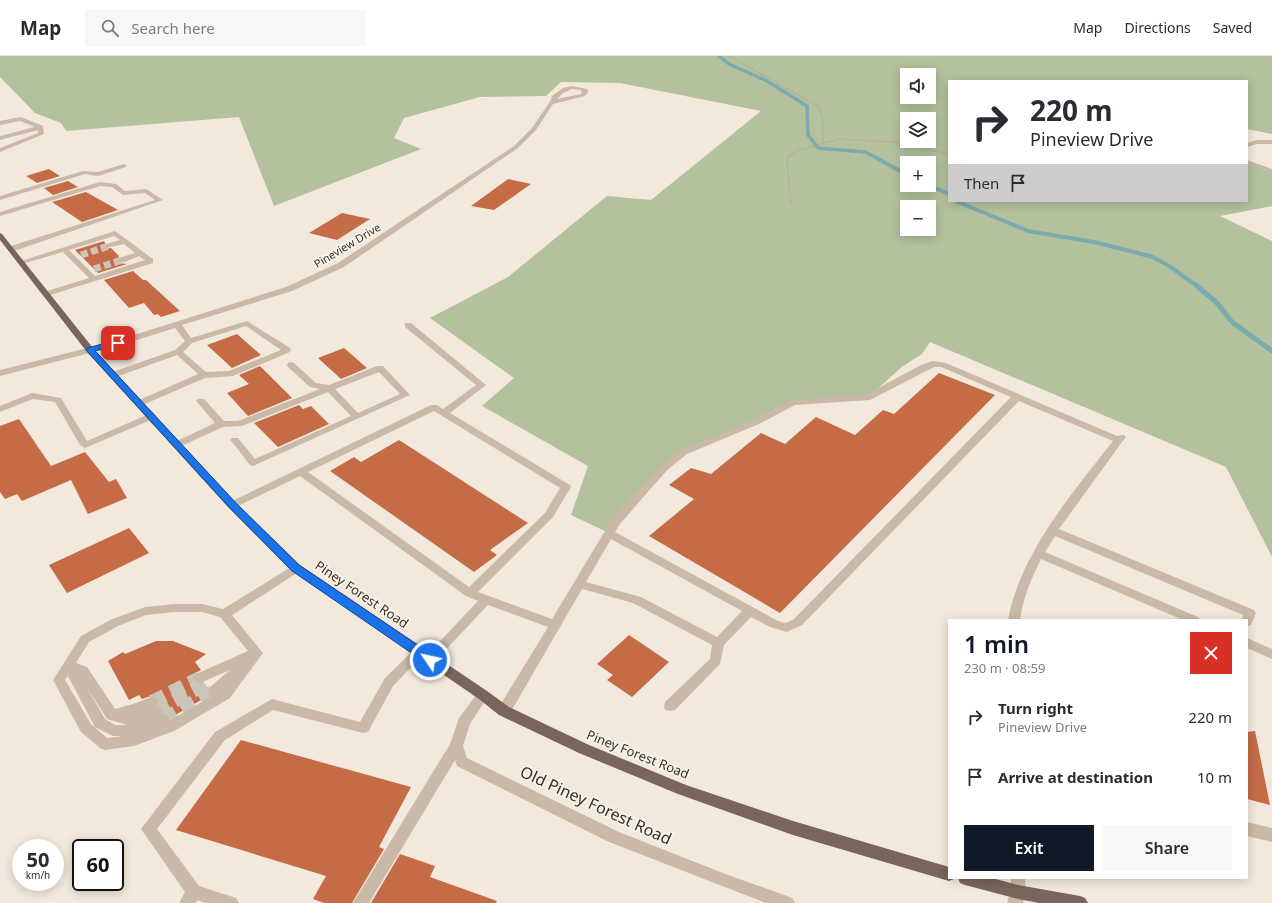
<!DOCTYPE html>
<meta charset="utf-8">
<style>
:root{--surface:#fff;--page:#f7f7f7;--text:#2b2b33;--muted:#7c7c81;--line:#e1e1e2;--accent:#111827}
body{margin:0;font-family:"Noto Sans",sans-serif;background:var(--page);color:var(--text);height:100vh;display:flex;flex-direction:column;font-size:15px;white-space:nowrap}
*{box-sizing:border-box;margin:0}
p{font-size:13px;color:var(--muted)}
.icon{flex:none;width:22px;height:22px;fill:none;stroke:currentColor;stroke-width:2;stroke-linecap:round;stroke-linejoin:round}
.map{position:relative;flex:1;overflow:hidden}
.side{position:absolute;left:948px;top:563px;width:300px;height:260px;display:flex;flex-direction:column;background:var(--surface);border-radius:0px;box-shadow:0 2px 10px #0003}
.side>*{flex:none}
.hud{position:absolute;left:948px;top:24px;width:300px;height:122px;border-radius:0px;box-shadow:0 2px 10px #0003;background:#fff;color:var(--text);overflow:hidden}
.tools{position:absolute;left:900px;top:12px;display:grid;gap:8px}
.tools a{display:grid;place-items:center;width:36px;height:36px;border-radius:0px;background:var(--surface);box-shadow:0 2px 10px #0003;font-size:20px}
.speed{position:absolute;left:12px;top:783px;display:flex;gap:8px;font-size:20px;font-weight:700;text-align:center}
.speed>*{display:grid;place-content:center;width:52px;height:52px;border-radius:50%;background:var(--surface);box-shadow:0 2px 10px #0003;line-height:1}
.speed small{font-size:10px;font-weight:400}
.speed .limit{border:2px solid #111;border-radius:6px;background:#fff;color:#111}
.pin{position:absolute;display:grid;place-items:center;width:34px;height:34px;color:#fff;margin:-17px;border-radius:8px;box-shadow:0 2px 6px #0006}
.me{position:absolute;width:44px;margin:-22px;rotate:304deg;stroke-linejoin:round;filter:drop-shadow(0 0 3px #0008)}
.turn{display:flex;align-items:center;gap:14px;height:84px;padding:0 16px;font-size:18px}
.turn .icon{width:52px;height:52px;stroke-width:2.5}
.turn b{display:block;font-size:28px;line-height:34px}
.then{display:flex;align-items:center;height:38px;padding:0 16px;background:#0003;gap:8px;font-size:15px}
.round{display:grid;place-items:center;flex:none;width:42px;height:42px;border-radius:0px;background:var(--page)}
.head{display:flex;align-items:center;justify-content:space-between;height:68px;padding:0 16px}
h1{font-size:24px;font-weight:600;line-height:30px;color:var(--accent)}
.button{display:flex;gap:8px;margin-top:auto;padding:8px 16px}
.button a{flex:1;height:46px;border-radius:0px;background:var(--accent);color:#fff;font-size:16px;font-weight:600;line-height:46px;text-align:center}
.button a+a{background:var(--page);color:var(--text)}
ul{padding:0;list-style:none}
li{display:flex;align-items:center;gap:12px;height:60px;padding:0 16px}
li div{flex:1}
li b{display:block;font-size:15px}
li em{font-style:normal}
header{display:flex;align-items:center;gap:24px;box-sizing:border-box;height:56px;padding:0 20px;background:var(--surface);border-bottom:1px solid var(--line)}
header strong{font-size:19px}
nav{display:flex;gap:22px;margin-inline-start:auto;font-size:14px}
.search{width:280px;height:36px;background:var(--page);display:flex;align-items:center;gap:10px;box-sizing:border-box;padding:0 14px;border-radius:0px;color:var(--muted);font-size:15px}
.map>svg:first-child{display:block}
</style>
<header>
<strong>Map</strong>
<div class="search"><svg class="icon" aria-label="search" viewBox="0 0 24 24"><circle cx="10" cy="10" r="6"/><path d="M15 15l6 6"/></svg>Search here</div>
<nav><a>Map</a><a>Directions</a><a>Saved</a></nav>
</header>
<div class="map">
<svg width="1272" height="847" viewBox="0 0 1272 847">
<rect width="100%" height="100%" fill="#f2e9dc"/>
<path fill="#b3c19c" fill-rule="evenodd" d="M0,0h1272v78l-25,-5v-48h-298v120h298v-39l25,9v35l-52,10 52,25v316l-46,-90 -296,-125 -8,12 -20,13 -35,31 -74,4 -109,50 -75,81 -38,-18 17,-49 -106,-60 32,-28 -84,-60 78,-41 99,-81 44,4 110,-89 -141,-28 -59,-1 -15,14 -66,1 -76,21 -10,20 27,11 -147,57 -35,-89 -173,14 -5,-8 -26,-10 -35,-36zM907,19h22v22h-22zM907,63h22v22h-22zM907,107h22v22h-22zM907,151h22v22h-22z"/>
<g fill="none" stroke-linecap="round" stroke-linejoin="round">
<path stroke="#7baaaf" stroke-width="3.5" d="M719,0l10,8 38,17 40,25 1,29 10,13 47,4 12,6"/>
<path stroke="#7baaaf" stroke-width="4" d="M875,101l32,18
M928,129l21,9
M956,145l72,30 66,11 59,15 16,9 28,20"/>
<path stroke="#7baaaf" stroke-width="5" d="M1196,229l21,18 15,19 40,29"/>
</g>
<path fill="#c56c47" d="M49,113l11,7 -23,7 -11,-7z
M508,123l23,5 -37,26 -23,-4z
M68,125l10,6 -25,8 -9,-7z
M86,136l32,18 -36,12 -30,-20z
M342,157l28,6 -33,21 -28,-7z
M104,185l1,2v6l6,-1 8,8 -1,2v5l9,1 -29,9 -23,-23z
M133,215l10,9h3l34,31 -19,6 -3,-3 -4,1 -10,-12 -15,5 -25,-28z
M237,278l24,21 -29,13 -25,-23z
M344,292l23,20 -26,11 -23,-21z
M260,310l32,32 -44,18 -21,-23 22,-9 -10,-9z
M939,317l56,22 -215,218 -131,-77 45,-37 -25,-14 22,-17 20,6 50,-41 24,11 31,-27 39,18 28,-25 11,4z
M299,349l4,4 8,-3 18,18 -51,23 -24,-24z
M19,363l32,47 34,-14 24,30 7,-3 11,19 -39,16 -17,-34 -49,21 -5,-7 -12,5 -5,-7v-66z
M399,384l129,83 -38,27 7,5 -23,17 -144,-101 24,-14 7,5z
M129,472l20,25 -82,40 -18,-28z
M629,579l40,27 -37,35 -25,-17 6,-5 -16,-11z
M156,585h17l33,13 -11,8 6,8 -6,3 -5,6 13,20 -33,19 -1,-4 -2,-1 -11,-16 -5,-1 -9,3 -3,-4 -10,5 -21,-39 15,-9 2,2z
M1255,675l15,74 -23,-6v-67z
M241,684l170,47 -32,60 5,2 -32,54h-28l-11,-4 13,-23 -150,-46z
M400,798l35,12 -5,11 67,24 -1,2h-125z"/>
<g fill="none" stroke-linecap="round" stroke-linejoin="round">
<path stroke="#cdc4b8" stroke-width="7" stroke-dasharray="7 3.5" stroke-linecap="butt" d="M81,199l28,-9
M94,213l28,-9"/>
<path stroke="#cdc4b8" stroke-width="14" stroke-dasharray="14 7" stroke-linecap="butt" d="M152,646l48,-24
M156,655l51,-28
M163,663l51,-28"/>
<path stroke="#b6a392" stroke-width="1.5" stroke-dasharray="1 1" stroke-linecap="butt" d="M729,0l90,51 4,13v23
M791,147l-4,-43 1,-3 8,-6 43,-12 54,3 56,12"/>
<path fill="#cab9a8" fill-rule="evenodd" d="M572,30l15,3 1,3 -3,4 -32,8 -17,26 -18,18 -174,119 -52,24 -110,34 9,13 56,-17 43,27 1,2 -1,2 -57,24 -28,2 -65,28 -3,-1 -2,-2 2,-2 61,-27 -21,-19 -61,22 -3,1 -4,-3 1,-2 65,-23 10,-9 -10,-13 -54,17 -121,31v-6l115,-29 171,-54 52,-24 176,-117 18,-18 19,-28 1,-4 11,-8zM572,33l8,1 2,2 -1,2 -24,5 6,-6zM246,270l35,24 -52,21 -23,1 -23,-20 9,-9z
M21,61l22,9 1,8 -44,18v-4l38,-15v-3l-38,10v-4l35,-9 -15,-6 -20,4v-4z
M1272,84v4h-15l-10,3v-4l10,-3z
M1247,104l25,9v4l-25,-9z
M124,108l2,1v2l-28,9 -13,-2 -85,26v-4l83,-25 15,1z
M100,126l16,2 9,7 21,-2 17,11 -149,51h-6v-4l147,-47 -10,-7 -22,2 -11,-8 -12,-1 -100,30v-4z
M115,175l38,28v4l-106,33h-3v-4l45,-14 -26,-26 -41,12 -4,-2zM114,180l6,4 -14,4v4l18,-4 11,9 -16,5v4h6l14,-6 6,4 -50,16 -26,-26z
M405,267h6l75,62 -36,28 120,72 1,2 -18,30 -75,75 74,27 60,-100 49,-53 20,-16 72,-30 37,-20 75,-5 56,-30 12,-4 13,2 171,73 7,-1 2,2 -4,5 -63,87 195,81 2,3 -5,12 -4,1v-6h-5l1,-5 -188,-79 -10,16 153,65 2,3h-17l-142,-61c-10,20 -18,39 -21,61h-12c12,-66 64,-127 105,-179l-94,-40 -217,224 -15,7 -17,-5 -19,-10 -27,28 -4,19 -45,46 -5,1 -5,-1 -1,-4 1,-4 45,-43 2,-14 -79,-42 -51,-14 -73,126 -5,1 -5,-1 -1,-4 1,-4 49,-80 -60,-22 -54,57 -4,2 -4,-2 -2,-3 2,-3 52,-55 -12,-5 -166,-120 -64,31 -4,1 -5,-3 1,-2 203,-98h6l6,4 33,-24 -71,-58zM934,311h7l70,30 -217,222 -8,4 -8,-2 -163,-89 5,-8 47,-54 20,-16 72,-30 36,-19 75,-5zM434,355l126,77 -15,25 -76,74 -161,-115zM611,483l131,72 -25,26 -76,-40 -55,-15z
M291,306l3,1 22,20 13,2 48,-19h6l27,29 -157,71 -3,-1 -18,-23 -2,-2 2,-2h6l17,21 96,-43 -23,-24 -86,34 -19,1 -42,19h-6l-2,-2 2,-2 40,-19 -17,-20 -2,-2 2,-2h6l20,22h14l82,-32 -10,-2 -22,-20 -1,-2 1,-2zM379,316l21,22 -42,19 -23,-24z
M32,337l29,5 26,43 62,-27 3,-1 5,3 -2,2 -70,30 -5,-3 -25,-43 -22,-3 -33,13v-6z
M296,508l4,1 2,3 -2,3 -68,44 31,38 -33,45 -56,33 -40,15 -29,4 -5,-2 -19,-16 -28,-52 28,-44 29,-16 35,-13 30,-3h27l21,5zM175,556h27l18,5 28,34 -52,23 -2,4 2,4 4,1 30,-13 -20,17 -2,4 2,4 2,1 -43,25 -1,-6 -7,-1 1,-3 -1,-4 -5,-1 2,-4 -2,-4 -4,-1 -19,7 -18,5 -28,-42 -11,-4 13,-21 29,-16 28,-11zM68,620l27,51 18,9h10l-16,2 -16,-14 -26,-44zM86,630l21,33 20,6h-12l-10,-6z
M1247,582l25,11v10l-25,-11z
M419,591l4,2 2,3 -2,3 -30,31 -25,46 -5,1 -90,-23 -48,30 -68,89 42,57 37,12 3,5h-33l-9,-3 -1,3h-17l6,-11 -44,-63 74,-97 57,-33 88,23 25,-44 30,-29z
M483,634l4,1 2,4 -19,29 -7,22 4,12 152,74 109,43 59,21 5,2 3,5h-29l-157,-61 -152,-76 -2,-6 -86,143h-16l97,-159 9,-26 20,-27z
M1247,766l25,6v14l-25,-6z
M1011,822h14l1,14 -3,11h-16l3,-11z"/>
<path fill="#79655a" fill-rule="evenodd" d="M0,177l2,1 91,114 143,155 64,62 187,126 22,16 80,38 97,40 107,36 156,46v11l5,1 -5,2 -156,-46 -115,-41 -99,-41 -80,-38 -20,-16 -187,-128 -64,-64 -141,-155 -87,-112z
M958,822h34l26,7 62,11 5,2 3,5h-49l-21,-4 -53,-14 -5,-2z"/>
</g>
<path fill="#1a73e8" stroke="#114b97" d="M118,284l2,1v3l-25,7 141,152 63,62 135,91 2,4 -2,3 -4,1 -4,-1 -134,-92 -63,-64 -143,-157 1,-2z"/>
<g text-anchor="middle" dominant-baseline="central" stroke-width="3.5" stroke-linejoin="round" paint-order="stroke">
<g font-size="11" fill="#372e28" stroke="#f9f3e9">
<text transform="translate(347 189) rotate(-31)">Pineview Drive</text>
</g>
<g font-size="13" fill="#372e28" stroke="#f9f3e9">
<text transform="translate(362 538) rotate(34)">Piney Forest Road</text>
<text transform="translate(638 698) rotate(22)">Piney Forest Road</text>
</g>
<g font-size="16" fill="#372e28" stroke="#f9f3e9">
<text transform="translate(596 749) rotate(25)">Old Piney Forest Road</text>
</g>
</g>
</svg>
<div class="tools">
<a><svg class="icon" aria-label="sound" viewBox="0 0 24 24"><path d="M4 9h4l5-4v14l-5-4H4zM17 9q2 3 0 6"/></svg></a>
<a><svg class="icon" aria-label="layers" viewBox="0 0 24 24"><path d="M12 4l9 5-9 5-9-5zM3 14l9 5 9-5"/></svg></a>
<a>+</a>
<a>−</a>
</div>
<div class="speed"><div>50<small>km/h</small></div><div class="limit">60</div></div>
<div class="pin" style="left:118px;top:287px;background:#d93025"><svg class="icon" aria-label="arrive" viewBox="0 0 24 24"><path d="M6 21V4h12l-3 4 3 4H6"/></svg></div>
<svg class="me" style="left:430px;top:604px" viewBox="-20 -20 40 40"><circle r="17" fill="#1a73e8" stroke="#fff" stroke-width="3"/><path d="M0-11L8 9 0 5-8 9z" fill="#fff"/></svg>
<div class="hud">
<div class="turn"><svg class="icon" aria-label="right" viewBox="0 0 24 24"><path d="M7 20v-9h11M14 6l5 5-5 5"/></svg><div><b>220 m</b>Pineview Drive</div></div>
<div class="then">Then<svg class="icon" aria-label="arrive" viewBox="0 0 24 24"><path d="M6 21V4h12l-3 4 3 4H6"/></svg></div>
</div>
<section class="side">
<div class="head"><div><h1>1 min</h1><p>230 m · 08:59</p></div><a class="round" style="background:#d93025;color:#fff"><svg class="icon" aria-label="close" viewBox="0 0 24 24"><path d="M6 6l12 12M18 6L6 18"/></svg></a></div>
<ul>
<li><svg class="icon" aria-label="right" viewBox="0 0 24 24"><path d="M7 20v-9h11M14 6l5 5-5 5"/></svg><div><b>Turn right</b><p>Pineview Drive</p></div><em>220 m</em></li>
<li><svg class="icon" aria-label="arrive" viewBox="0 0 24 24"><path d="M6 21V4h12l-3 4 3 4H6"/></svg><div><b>Arrive at destination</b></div><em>10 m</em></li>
</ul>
<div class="button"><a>Exit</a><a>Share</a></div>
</section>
</div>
